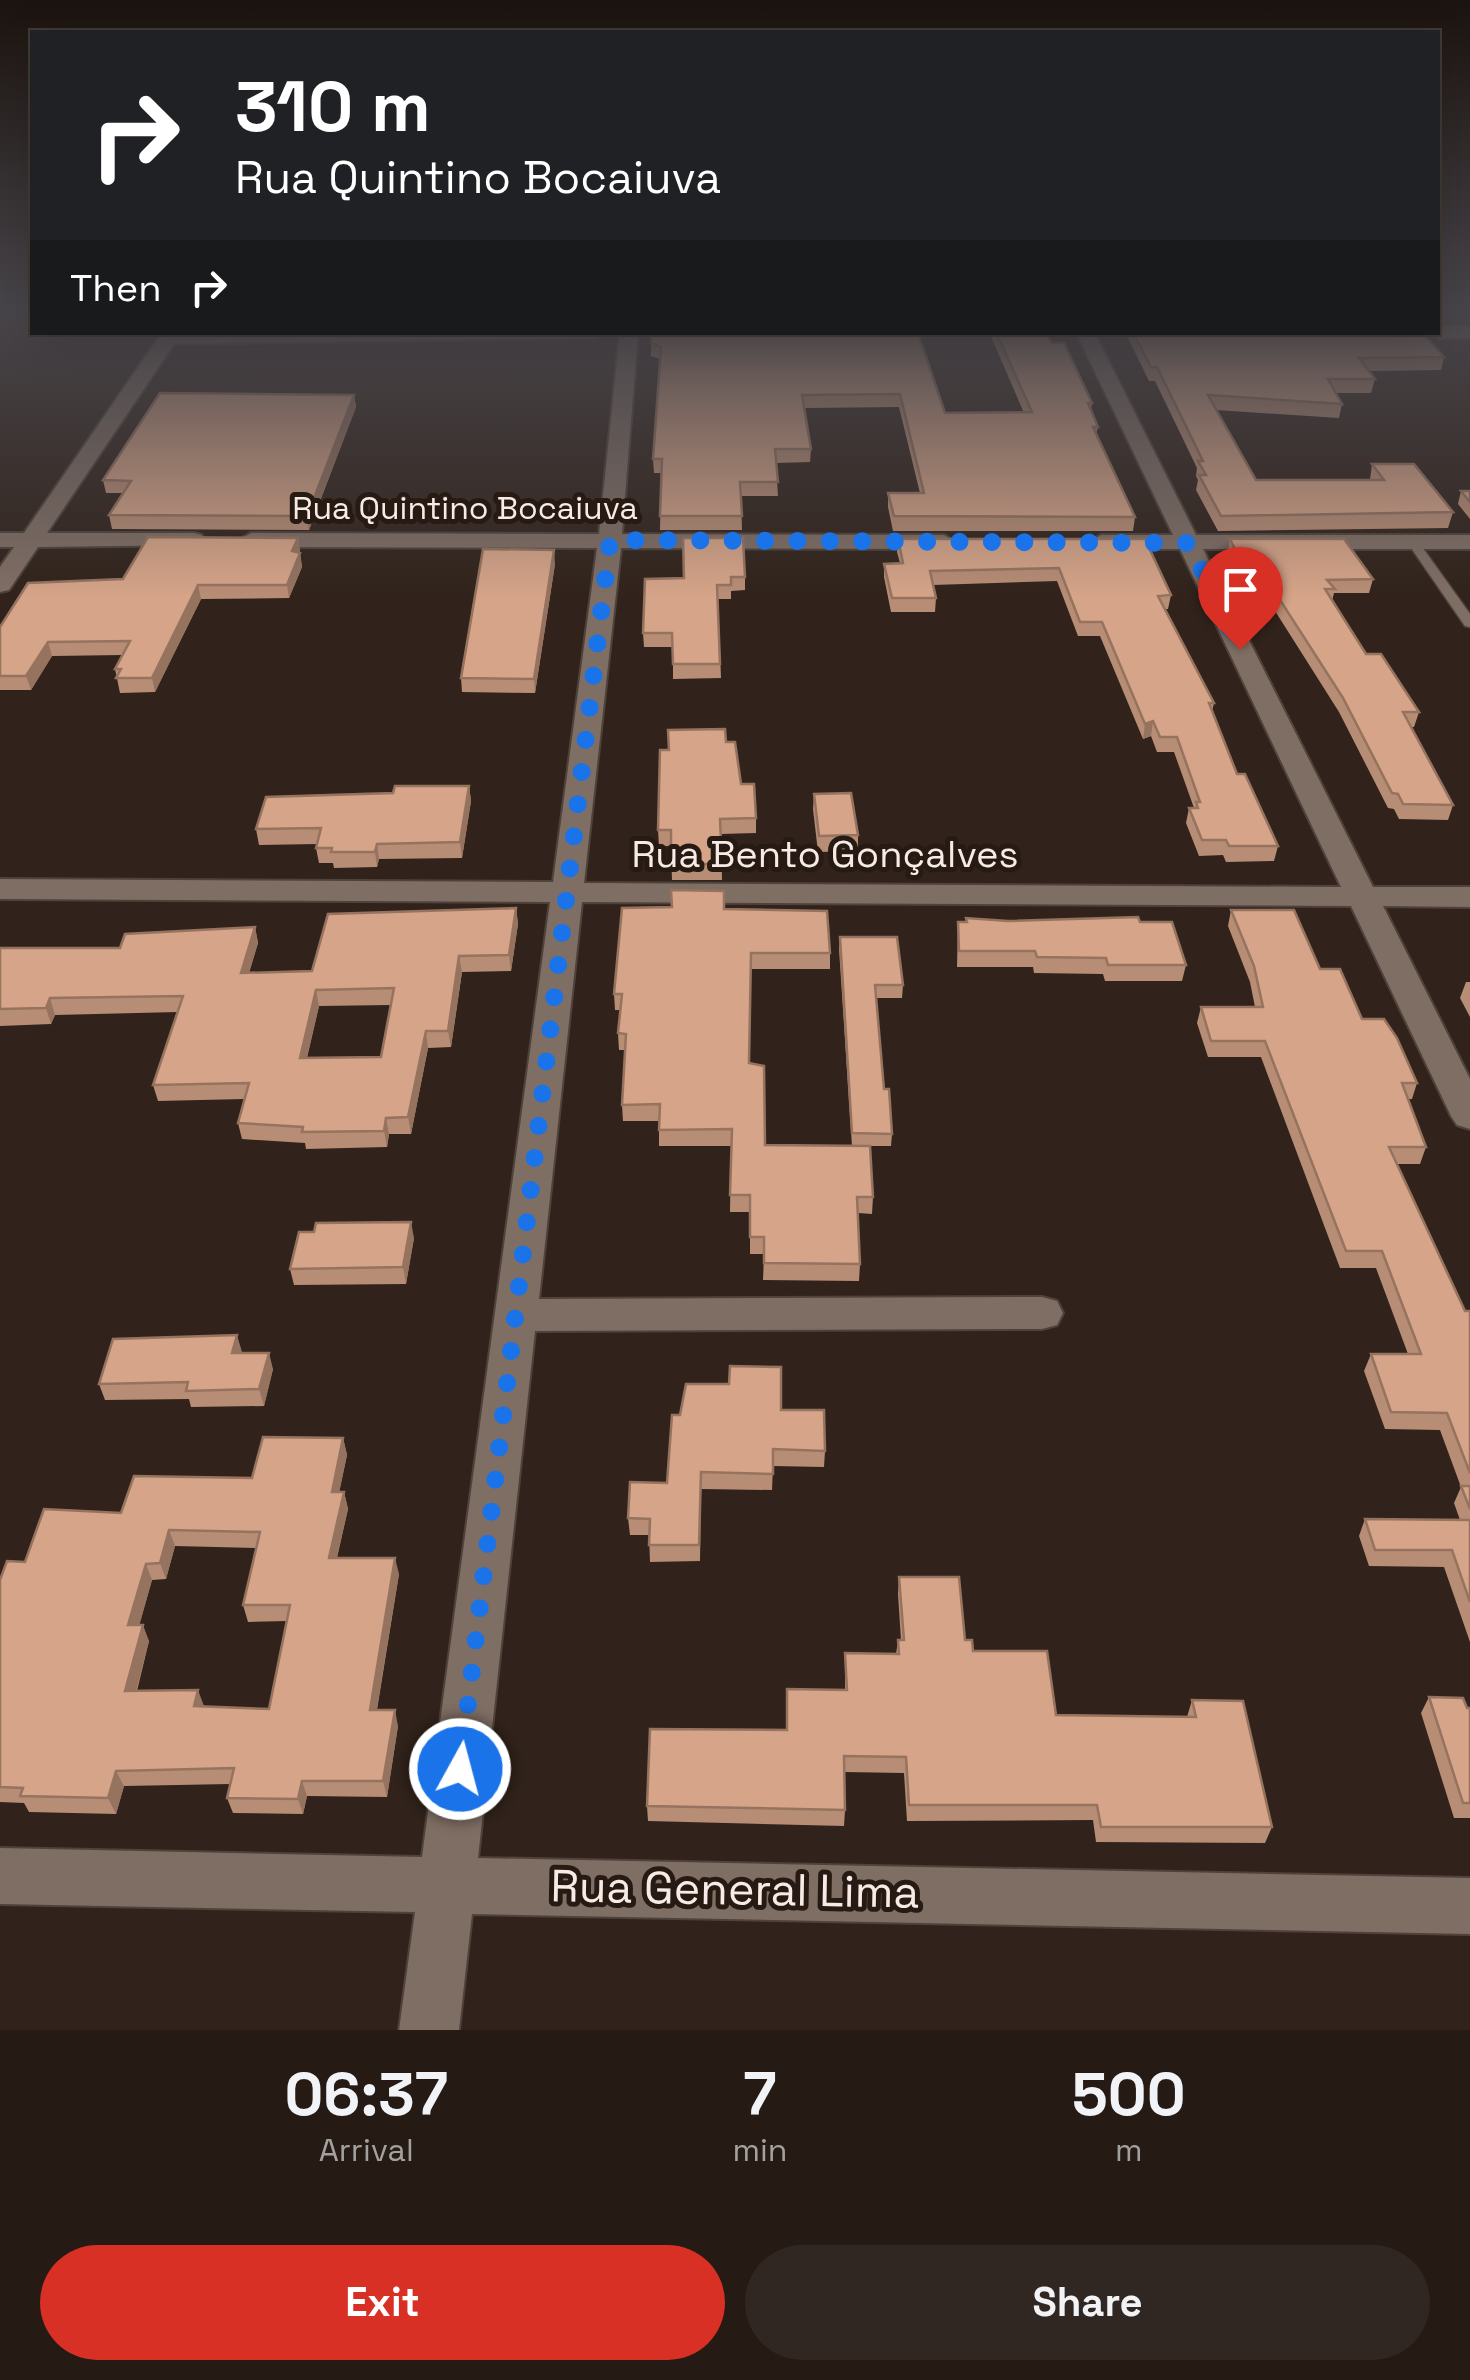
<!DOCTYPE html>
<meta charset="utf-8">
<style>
:root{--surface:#251a14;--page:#312722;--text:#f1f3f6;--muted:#a3a1a0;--line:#423834;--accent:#d93025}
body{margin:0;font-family:"Space Grotesk",sans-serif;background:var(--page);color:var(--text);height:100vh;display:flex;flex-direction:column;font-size:38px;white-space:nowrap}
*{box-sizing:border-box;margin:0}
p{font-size:32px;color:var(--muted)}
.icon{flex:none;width:55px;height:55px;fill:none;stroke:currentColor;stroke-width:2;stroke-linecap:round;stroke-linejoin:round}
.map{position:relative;height:2030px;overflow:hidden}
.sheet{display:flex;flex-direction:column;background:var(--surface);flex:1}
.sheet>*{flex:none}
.top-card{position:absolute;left:30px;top:30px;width:1410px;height:305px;border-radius:0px;box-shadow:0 10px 40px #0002,0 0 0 2px var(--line);background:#202124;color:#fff;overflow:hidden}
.pin{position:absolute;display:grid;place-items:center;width:85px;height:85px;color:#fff;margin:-102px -42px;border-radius:50% 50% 50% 0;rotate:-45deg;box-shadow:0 0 10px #0007}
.pin .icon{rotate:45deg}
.me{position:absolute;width:110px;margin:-55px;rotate:7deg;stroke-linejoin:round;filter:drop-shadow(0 0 8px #0008)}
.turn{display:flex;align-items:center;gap:35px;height:210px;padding:0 40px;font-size:45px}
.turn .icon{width:130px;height:130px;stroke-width:2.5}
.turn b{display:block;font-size:70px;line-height:85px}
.then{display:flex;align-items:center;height:95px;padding:0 40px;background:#0003;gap:20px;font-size:38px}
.eta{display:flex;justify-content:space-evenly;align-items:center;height:170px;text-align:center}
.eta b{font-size:60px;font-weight:800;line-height:70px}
.button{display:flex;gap:20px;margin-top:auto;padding:20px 40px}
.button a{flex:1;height:115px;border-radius:60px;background:var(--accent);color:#fff;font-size:40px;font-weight:800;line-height:115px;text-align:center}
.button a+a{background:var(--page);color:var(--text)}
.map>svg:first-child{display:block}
</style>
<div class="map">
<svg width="1470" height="2030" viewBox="0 0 1470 2030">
<rect width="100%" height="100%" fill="#31231b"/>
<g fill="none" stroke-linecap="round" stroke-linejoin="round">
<defs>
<path id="service" d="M1409,540h8l53,74v13l-5,-1 -58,-84z"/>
<path id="minor" d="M1470,326v12h-32l-9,-6h9v-6z
M605,332l-9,6 -422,6 -127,189h147l8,2v10l-164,2 -29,43 -9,2v-25l14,-20h-14v-14h24l137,-199z
M620,332h18l-16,202 322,1 12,7 -12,7 -323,-1 -37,335 757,4 -161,-338h-79l-12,-7 12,-7h72l-97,-203h18l102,203h274v14h-267l170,338h97v20l-87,-1 87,173v50l-13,-4 -6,-9 -100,-210 -769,-4 -43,397 503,-2 15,4 6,12 -6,12 -15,4 -507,2 -57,527 992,20v56l-998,-20 -13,116h-60l16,-118 -415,-8v-56l422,9 128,-955 -550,-3v-20l553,3 44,-334 -346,-1 -12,-7 12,-7 348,1z"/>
</defs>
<use href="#service" stroke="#4e423b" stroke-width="3"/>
<use href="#minor" stroke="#4e423b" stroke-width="4"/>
<use href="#service" fill="#7f6e64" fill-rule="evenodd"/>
<use href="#minor" fill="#7f6e64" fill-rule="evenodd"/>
</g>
<path fill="#b88d75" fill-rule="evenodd" d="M899,332l46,81h79l-35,-81h55l48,71 -1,7 7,17 -2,7 39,83 -2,14h-240l-5,-24v-14h32l-21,-86 -95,1 7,41 -1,13 -34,1 2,33h-37l1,34h-82l1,-57h-7l-1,-14 7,-100 -9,-3v-13z
M1125,332l121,3 -2,-3h178l22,25 -3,13 -73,1 7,8 -4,14h-35l6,11 -3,14 -123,-8 40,70h114l2,-16 81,48 -5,16 -230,3 -22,-41 2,-10 -2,-4 1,-8 -42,-87h-6z
M354,395l2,12 -47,123 -197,-1 -3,-14 14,-22h-17l-3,-13z
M1461,491h9v28l-12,-15z
M298,538l4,29 -13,31 -88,1 -46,93 -35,1 -5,-24 8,-14 -71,1 -21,34h-31v-63l123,-48z
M898,539h247l26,56 -3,14h-3l49,94 -2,8 25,63 41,72 -4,15 -48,1 -3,-7 -24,1 -13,-33 3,-15h5l-20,-56h-17l-6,-16 -8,3 -43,-103h-22l-21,-55 -124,4 3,13 -1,14h-44l-7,-35v-13l16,-1 -3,-11z
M1230,539l143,40 -4,14h-35l-2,8 34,53 53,58 -5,15h-3l42,78 -5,15 -49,-1 -5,-10 -6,-1 -49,-96 -69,-109h-9l-12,-17h-6l-15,-33z
M555,564l-20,129 -73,-1 -1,-14z
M745,577v13l-14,1v8h-13l3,79 -48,1v-32h-29l-1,-14 41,-55z
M726,742l15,42 15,34v15l-35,1 1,46h-50l-1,-34h-12l-1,-16z
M469,786l2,15 -9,57 -83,1 -2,8 -43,1 -1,-5h-14l-3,-15 1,-4 -58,1 -3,-16 137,-36z
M814,794l44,41v16l-40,1 -5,-43z
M672,907l52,2 106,44v16h-79l-2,94 16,82 87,1 -13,-197 1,-12 63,48 -1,13h-26l8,91 8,45 -1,12h-21l3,51 -1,17 -14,-1 2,51 -1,17 -96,-1 1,-26h-14v-42h-20l1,-66h-72v-25h-36l-1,-16 3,-55h-6l-1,-17 2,-23h-5l-1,-16z
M516,908l2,16 -7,47 -49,1 -11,75 -23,1 -17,86h-22l-2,13 -81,2 -1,-6 -63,-4 -4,-16 6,-24 -86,2 -5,-16 25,-73 -123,3 -4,9 -51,2v-78h120l135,-21 3,16 -9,30 63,-2zM391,1005l-10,52 -74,1 12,-52z
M1231,910l89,59 97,114 -5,16h-4l18,48 -6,17h-23l68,147h5v331l-26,-75 -75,-1 -10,-30 6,-17 95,1 -6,-17 7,-16 -21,-57 -55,-1 -21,-58 7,-17h37l-32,-86h-36l-79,-211h-53l-11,-34 4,-16h54l-5,-25 -22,-56z
M966,918l42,3 132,1 46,43 -4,16h-77l-2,-7 -69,-1 -1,-6h-76l1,-45h8z
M1466,982h4v35l-10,-19z
M414,1238l-8,46 -112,1 -4,-16z
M242,1352l31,17 -9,37 -73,1 -2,-8 -84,1 -6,-16z
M781,1410l44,41 -1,16 -51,-1 -1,24 -71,-1 -1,72 -50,1 -1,-27h-19l-2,-17z
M343,1438l4,17 -8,37h5l4,17 -11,49 62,16 -22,136 21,16 -11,71 -80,-1 -4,18 -70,-1 -6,-15 3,-14 -106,2 -8,28 -87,-2 -5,-9 -24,-1v-222l25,-18 96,-49 131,-35zM175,1546l81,2 -13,57 5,17 39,-1 -18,88 -65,-2 -67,-16 12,-50 -10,-16 13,-45 14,-1z
M899,1577l66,63 8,11 83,64 131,2 5,-17 80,127 -7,16 -169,-1 -3,-22 -186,1 -3,-48 -60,-1 1,38 -1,16 -196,-5 -1,-15 139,-76 59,-40v-37l51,1 2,-14h3l-3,-46z
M1429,1697l41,11v110h-16l-33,-105z"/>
<path fill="#96735f" d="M354,395l2,12 -47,123 -2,-14z
M298,538l2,13 -5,14 -3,-14z
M554,550l1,14 -20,129 -1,-14z
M300,553l2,14 -13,31 -2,-13z
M198,585l3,14 -46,93 -3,-14z
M48,642l4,14 -21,34 -5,-14z
M1153,721l-2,15 -8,3 2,-15z
M469,786l2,15 -9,57 -2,-16z
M377,844l2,15 -2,8 -2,-15z
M516,908l2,16 -7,47 -2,-16z
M255,927l3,16 -14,46 -3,-16z
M459,956l3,16 -11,75 -3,-16z
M316,990l3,16 -16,68 -3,-16z
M50,998l5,17 -4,9 -5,-16z
M426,1031l2,17 -17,86 -3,-17z
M386,1118l3,16 -2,13 -3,-16z
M411,1222l3,16 -8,46 -3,-17z
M237,1335l5,17 -5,18 -5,-17z
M269,1353l4,16 -9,37 -5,-17z
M343,1438l4,17 -11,53 -4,-16z
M344,1492l4,17 -15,65 -4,-16z
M169,1530l6,16 -9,33 -6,-16z
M395,1558l4,16 -25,152 -4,-16z
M146,1564l6,16 -17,61 -7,-16z
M143,1625l6,16 -17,66 -7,-16z
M198,1690l6,16 -3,16 -7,-16z
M395,1710l3,16 -11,71 -4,-16z
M116,1771l8,15 -8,28 -8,-16z
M302,1781l5,15 -4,18 -5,-15z"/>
<path fill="#d6a488" stroke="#96735f" stroke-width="2.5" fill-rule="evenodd" d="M652,332l266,1 27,80 87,-1 -36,-80h48l8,11h12l28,60h-4l10,24h-5l42,90 -241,-1 -6,-23h36l-24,-99 -98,1 9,54h-36l3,33h-38l2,34h-82l2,-57h-9l8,-112 -10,-4z
M1133,332h41l1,3h84l-2,-3h165l22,25 -85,1 16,21h-47l14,25 -134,-9 48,85h128l-12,-16h42l39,48 -232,4 -22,-41h7l-8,-14h5l-46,-94h-6z
M160,393l194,2 -47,121 -198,-1 22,-34 -28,-1z
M1461,491h9v11z
M148,537l150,1 -6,13 8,2 -13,32h-89l-46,93h-36l5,-9h-6l15,-28 -82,1 -22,34h-26v-49l28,-44 95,-4z
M683,538h60l2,39h-14v8h-14l3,79h-47l-1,-31h-29l2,-54 39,-1z
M898,539h247l26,56 -13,1 56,107h-5l28,71h8l33,72h-49l-3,-6h-24l-13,-32h9l-2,-6h4l-23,-65h-17l-7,-16 -8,3 -43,-102h-22l-21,-54 -129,3 6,27h-44l-8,-34 19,-1z
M1230,539h114l29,40 -46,1 8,9h-10l41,65h15l38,58h-16l50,93 -50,-1 -5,-10 -6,-1 -49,-95 -70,-109h-9l-12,-17h-6z
M483,549l71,1 -20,129 -73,-1z
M725,729l1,13h9l6,42h13l2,34 -36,1 2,45h-51v-34h-13l2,-80h9l-1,-20z
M395,786h74l-9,56 -83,2 -2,8h-44l1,-4h-16l5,-20 -65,1 10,-32 127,-4z
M851,793l7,42 -39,1 -5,-42z
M671,890l53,1v18l103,2 3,42h-79l-2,110 15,3 1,79 105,1 3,51h-16l3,67 -96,-1v-26h-14v-42h-20l2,-66 -73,1 1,-26 -38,1 4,-71 -8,-1 4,-39h-8l8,-86 50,-1z
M516,908l-7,47 -50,1 -11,75h-22l-18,86 -22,1 -2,13 -82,1 1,-5 -65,-4 11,-40 -96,2 30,-89 -133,2 -4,10 -46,1v-61h120l5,-14 130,-7 -14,46 71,-2 16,-57zM394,988l-13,69 -81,1 16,-68z
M1231,910h63l26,59h20l22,50h22l13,19 20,45h-15l24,64h-37l76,164h5v162l-23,-60 -56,-1 -20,-58h50l-39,-103h-36l-81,-210h-54l-10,-34h62l-9,-41z
M1138,917l2,5h32l14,43h-78l-2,-7 -69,-1 -2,-6h-76l-1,-29h9l-1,-4 42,3z
M840,937h57l6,48h-28l9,104h5l3,45 -40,-1z
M411,1222l-8,45 -113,2 9,-37h15l2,-9z
M237,1335l-5,18h37l-10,36 -73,2 2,-9 -89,2 14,-45z
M730,1366l51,1v43h43l1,41 -52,-2v25l-72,-2 -2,73h-50l1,-26 -22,-1 2,-36 37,1 5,-68h8l6,-31h43z
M263,1437l80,1 -11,54h12l-15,66h66l-25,152h25l-12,71h-81l-4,18 -71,-1 7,-30 -118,3 -8,27 -88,-2 3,-8 -23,-1v-207l7,-19 18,1 19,-53 77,4 13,-37 118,2zM169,1530l91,2 -17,73h47l-21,104 -75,-3 4,-16 -73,1 18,-66h-15l18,-61 14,-1z
M1461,1486h9v23z
M1365,1519l105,1v82l-18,-52h-77z
M899,1577h60l6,63h7l1,11h74l9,64 140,2 -4,-17 51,1 29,126h-171l-4,-22h-188l-3,-48 -62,-1 1,54 -198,-4 3,-77 137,1v-41l60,1 -2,-37 54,1 -1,-14h6z
M1429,1697l34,1 4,10h3v95h-7z"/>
<linearGradient id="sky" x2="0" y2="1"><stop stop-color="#1b130f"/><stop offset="0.52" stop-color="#48454a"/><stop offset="1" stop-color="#48454a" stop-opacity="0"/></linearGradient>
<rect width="1470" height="597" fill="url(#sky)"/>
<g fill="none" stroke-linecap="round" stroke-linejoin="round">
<path stroke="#1a73e8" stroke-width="18" stroke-dasharray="0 32.4" d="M460,1769l150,-1229 579,3 51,106"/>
</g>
<g text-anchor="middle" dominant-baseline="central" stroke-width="10" stroke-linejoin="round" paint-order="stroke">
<g font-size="32" fill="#f6ebe6" stroke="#271a12">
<text x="465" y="508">Rua Quintino Bocaiuva</text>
</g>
<g font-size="38" fill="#f6ebe6" stroke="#271a12">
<text x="825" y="854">Rua Bento Gonçalves</text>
</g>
<g font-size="45" fill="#f6ebe6" stroke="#271a12">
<text transform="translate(735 1889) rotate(1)">Rua General Lima</text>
</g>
</g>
</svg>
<div class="pin" style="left:1240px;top:649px;background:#d93025"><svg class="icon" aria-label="arrive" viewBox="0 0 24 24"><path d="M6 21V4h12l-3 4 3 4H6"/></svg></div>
<svg class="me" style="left:460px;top:1769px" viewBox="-20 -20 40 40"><circle r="17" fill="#1a73e8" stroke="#fff" stroke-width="3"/><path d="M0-11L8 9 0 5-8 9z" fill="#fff"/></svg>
<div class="top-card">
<div class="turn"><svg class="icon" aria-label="right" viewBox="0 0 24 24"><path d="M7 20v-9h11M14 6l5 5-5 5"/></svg><div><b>310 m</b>Rua Quintino Bocaiuva</div></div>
<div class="then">Then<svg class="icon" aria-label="right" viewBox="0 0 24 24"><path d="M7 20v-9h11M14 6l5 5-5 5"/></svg></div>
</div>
</div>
<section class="sheet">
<div class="eta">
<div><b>06:37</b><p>Arrival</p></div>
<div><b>7</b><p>min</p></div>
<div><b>500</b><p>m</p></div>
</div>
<div class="button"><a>Exit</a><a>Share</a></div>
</section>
